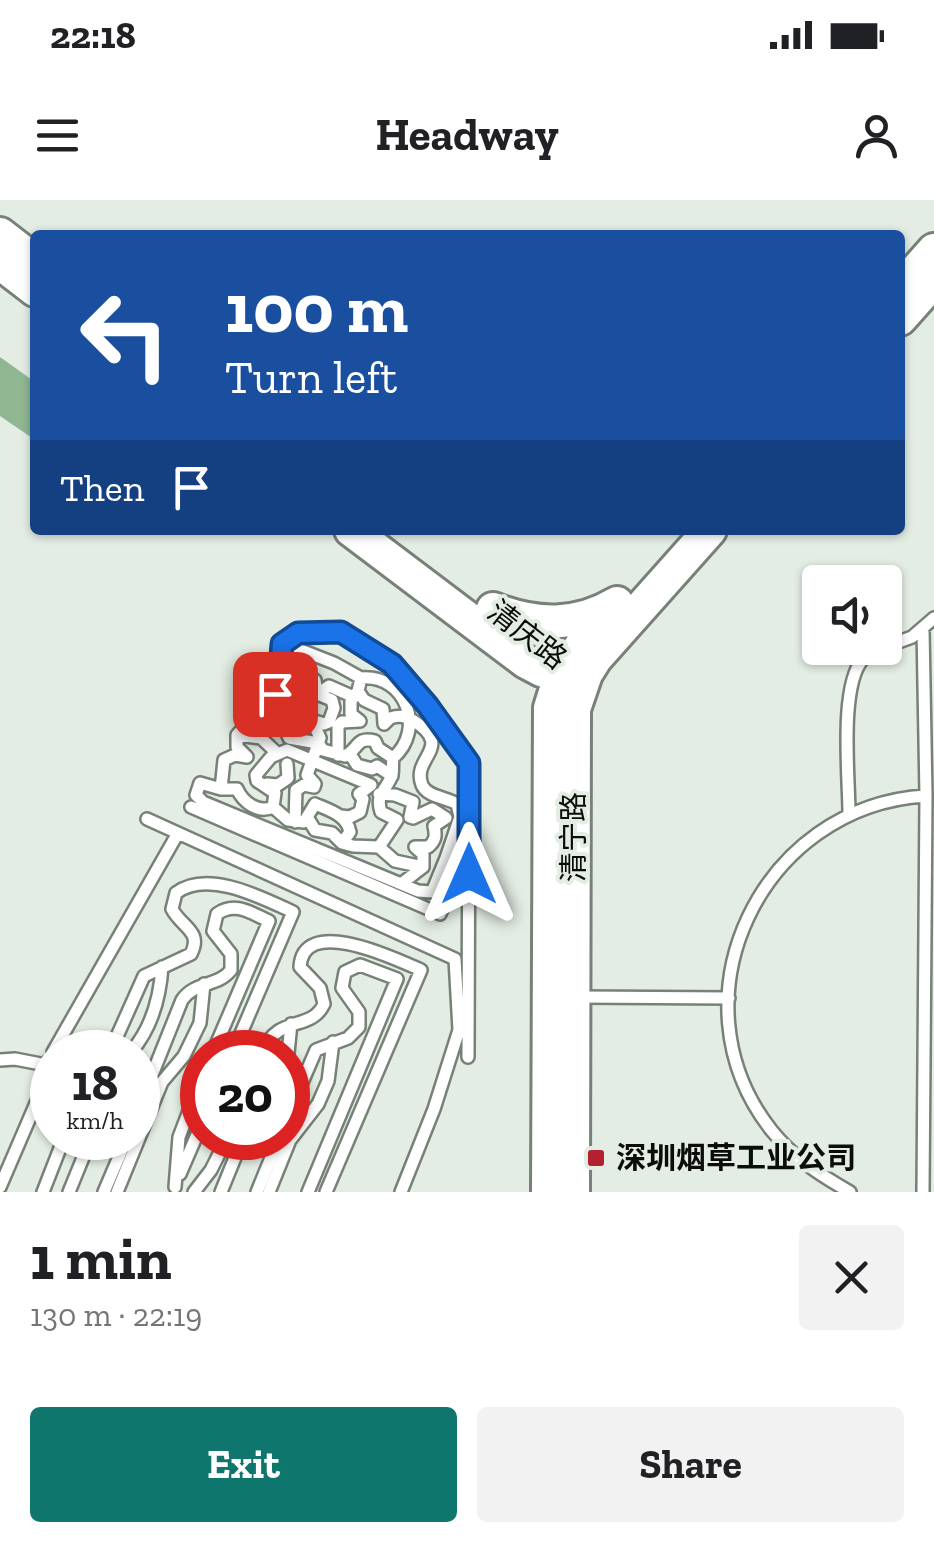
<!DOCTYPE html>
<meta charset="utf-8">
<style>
:root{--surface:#fff;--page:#f2f2f2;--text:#202124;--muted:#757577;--accent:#0f766e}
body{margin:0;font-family:"Zilla Slab","Noto Sans SC",serif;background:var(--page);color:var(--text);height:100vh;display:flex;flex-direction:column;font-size:38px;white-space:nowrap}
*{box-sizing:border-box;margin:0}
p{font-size:32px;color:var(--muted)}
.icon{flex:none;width:55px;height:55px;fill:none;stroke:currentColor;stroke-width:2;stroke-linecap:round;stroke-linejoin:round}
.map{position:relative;height:992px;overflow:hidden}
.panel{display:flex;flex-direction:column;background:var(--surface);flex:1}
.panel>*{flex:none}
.banner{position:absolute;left:30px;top:30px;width:875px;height:305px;border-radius:10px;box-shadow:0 2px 8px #0004;background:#1a4fa0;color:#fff;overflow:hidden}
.controls{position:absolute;left:802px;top:365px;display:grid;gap:20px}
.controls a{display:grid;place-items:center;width:100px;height:100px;border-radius:10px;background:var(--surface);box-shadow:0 2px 8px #0004;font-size:50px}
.speed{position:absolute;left:30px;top:830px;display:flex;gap:20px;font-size:50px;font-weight:700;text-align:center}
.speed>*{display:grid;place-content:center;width:130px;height:130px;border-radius:50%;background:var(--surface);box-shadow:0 2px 8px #0004;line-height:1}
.speed small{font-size:25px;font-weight:400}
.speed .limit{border:15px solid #d22;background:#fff;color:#111}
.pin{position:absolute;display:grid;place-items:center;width:85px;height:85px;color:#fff;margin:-42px;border-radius:20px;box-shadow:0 5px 15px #0006}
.me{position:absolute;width:110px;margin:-55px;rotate:0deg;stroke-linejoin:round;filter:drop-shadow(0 0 8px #0008)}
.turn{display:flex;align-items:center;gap:35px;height:210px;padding:0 30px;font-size:45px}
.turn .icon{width:130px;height:130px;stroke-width:2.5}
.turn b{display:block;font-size:70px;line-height:85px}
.then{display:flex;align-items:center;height:95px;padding:0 30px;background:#0003;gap:20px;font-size:38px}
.round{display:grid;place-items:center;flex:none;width:105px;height:105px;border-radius:10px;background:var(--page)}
.headline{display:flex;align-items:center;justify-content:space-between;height:170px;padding:0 30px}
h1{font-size:60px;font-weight:700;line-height:75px}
.button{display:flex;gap:20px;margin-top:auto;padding:20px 30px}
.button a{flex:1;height:115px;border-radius:10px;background:var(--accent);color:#fff;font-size:40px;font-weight:700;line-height:115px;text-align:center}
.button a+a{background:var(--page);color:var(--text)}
.status{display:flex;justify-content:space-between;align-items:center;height:70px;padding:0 50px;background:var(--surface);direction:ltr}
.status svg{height:28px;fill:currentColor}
header{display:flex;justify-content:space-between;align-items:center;height:130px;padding:0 30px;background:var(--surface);font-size:45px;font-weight:700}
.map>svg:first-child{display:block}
</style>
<div class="status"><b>22:18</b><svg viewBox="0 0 49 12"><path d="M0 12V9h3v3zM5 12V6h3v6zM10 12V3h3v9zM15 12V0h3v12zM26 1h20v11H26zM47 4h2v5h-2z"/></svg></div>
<header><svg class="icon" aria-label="menu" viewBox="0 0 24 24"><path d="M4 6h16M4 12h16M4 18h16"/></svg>Headway<svg class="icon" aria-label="person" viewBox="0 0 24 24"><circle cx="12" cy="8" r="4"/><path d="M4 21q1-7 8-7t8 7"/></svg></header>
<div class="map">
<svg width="934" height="992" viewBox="0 0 934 992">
<rect width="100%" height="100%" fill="#e3ede3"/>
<path fill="#90b791" d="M0,157l35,25v58l-35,-24z"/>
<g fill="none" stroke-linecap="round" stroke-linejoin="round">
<defs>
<path id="lane" d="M283,443l16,-10 42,-1 51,33 36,41 41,57 -1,294
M885,447l27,-10 22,-19
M286,463l-5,-7 2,-13 51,20 27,15
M358,491l3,-13c45,-4 65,52 32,80
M286,511l5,-14 -11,-23 6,-11 10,9 19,8 2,14 12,-8 25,11
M256,522l11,-25 8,-3 16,3
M237,535l24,3 16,15
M350,554l7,11 15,4 5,-3 15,10
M338,555v-29l4,-4 18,-1 -9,-7v-13l7,-10 6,9 19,9 1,15 6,-6c10,-3 15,-2 24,3 41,27 -3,36 8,64 5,12 24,12 35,19l3,13 -14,41
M267,584l11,1 10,-7 -1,-14
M221,589l3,-29 11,-5 12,2 -10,-10v-12l16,-18 11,10h10l12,-16 -3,12 6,15 29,5 5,7 22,6c14,-7 11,-20 30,-15l3,7 15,10c-1,6 0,12 -1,17 -6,16 -17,19 -11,37l16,8 -18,27 -26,-1 -11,-3 -10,-10 -17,-3 -8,-13
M379,594l16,1 18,7 -3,15 3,1 19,-9 14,9 -12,8c2,9 2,15 -6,21h-13l8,7v13l-22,17
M191,607l249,107 20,-47 -14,-9 -14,34 -14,-1 -215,-89 -7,-7 4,-12 21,6h16c6,13 21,25 36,18l2,-14 -18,-12 -1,-6 15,-18 16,-7 84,35 -12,9 4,5 -3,13 -10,5 -9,-1
M273,607l15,13 16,2 11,-18c14,6 32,11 35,28l-8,11
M849,614c0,-37 -10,-128 14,-155 5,-5 14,-8 21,-11
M147,619l308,140 4,71 -25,79 -33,83
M295,622l1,-32 8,-5 10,2 1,-3 -8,-9 13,-37 -8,-18 12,4 5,-2 5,-14 -2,-8 -15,-6
M379,647l16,14 28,6
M578,797l151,1
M53,852l125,-219
M110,852l34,-76 47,-22c12,-23 -10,-27 -19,-45l4,-16c32,-24 86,5 117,19l-60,140
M131,852c20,-23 29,-55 31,-85
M262,852c16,-38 49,-20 62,-48l-4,-16 -20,-21c3,-53 96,-8 121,3l-95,222
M288,853l3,-29
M0,860l15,-1 31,6 2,-4
M138,910l44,-110c13,-19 36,-13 49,-30v-16l-18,-23 4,-17c18,-13 34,-1 52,7l-56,131
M288,915l28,-65 32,-12 11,-11v-15l-17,-24 3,-16 15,-7 37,14 -89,213
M180,974l22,-51
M0,987l40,-93 6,-29
M175,987l4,-50 23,-60
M43,992l21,-54
M69,992l22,-54
M104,992l23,-54
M117,992l45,-110 22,-26 16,-33 4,-39
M194,992l17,-22 16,-32
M221,992l22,-54
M257,992l22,-54
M269,992l21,-52 28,-36 10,-23 5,-39
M850,992c-30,-17 -56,-34 -78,-61 -105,-132 -10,-326 154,-335
M923,992l3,-396 -3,-167"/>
<path id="secondary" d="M0,34l35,27
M0,63l35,27
M900,88l34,-38
M900,119l34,-38
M351,330l175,132 15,8 38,10
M493,409c43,17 84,18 124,-6
M548,992l2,-484 10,-32 29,-42
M573,992l1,-483 12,-35 10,-16 114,-128"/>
</defs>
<use href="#lane" stroke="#778177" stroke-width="16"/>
<use href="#secondary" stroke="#778177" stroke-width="38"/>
<use href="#lane" stroke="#fff" stroke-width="11"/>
<use href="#secondary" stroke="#fff" stroke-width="32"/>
</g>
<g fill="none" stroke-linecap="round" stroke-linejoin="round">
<defs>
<path id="route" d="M275,494l16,3 -11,-23 6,-11 -5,-7 1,-12 16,-11 43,-1 51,32 36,42 41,57v111"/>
</defs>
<use href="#route" stroke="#114b97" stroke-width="25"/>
<use href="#route" stroke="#1a73e8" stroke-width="18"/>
</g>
<rect fill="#b32131" stroke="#e3ede3" stroke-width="4" x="586" y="948" width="20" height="20" rx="5"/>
<g text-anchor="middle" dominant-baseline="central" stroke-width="8" stroke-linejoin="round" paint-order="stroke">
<g font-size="30" fill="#0a0d0a" stroke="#e3ede3">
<text transform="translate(527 435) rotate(38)">清庆路</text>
<text transform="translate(574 637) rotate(-90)">清宁路</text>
</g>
<g font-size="30" font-weight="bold" fill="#0a0d0a" stroke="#e3ede3" text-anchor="start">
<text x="616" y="958">深圳烟草工业公司</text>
</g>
</g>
</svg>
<div class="controls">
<a><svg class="icon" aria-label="sound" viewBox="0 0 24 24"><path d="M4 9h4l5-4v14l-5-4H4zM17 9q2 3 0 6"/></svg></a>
</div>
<div class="speed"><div>18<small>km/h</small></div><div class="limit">20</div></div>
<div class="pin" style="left:275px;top:494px;background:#d93025"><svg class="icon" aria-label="arrive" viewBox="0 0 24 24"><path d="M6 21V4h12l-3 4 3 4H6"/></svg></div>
<svg class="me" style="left:469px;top:674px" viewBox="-20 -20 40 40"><path d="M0-17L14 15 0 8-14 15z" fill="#1a73e8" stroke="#fff" stroke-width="4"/></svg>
<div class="banner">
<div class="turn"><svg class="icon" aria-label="left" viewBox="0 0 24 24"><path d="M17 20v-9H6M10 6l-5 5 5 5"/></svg><div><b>100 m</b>Turn left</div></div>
<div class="then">Then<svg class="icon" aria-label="arrive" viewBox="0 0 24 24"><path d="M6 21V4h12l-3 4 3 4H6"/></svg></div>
</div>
</div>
<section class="panel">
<div class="headline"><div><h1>1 min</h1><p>130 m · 22:19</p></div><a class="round"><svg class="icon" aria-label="close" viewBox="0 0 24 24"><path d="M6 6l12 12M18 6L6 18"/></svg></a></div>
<div class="button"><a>Exit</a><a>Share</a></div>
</section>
